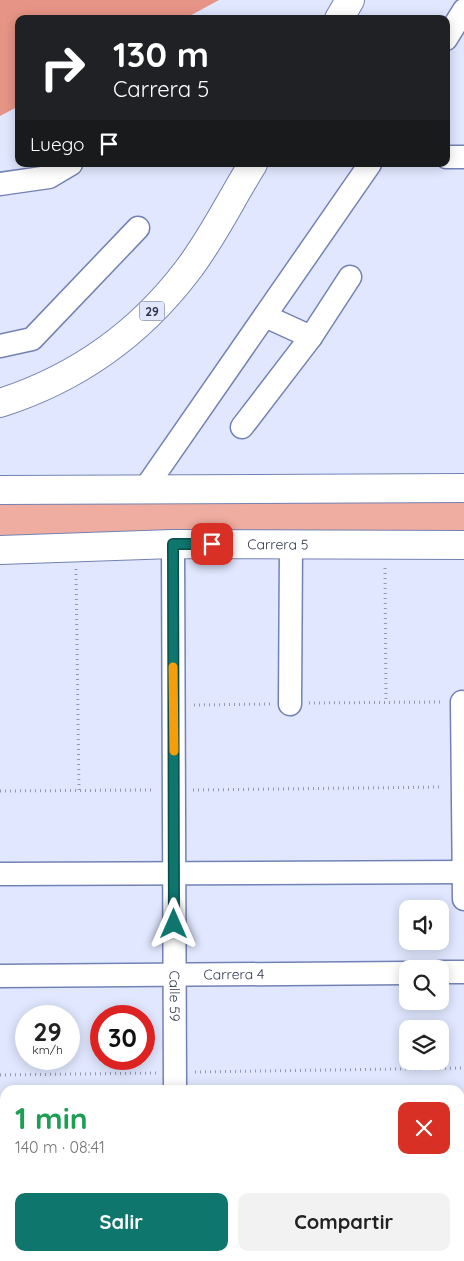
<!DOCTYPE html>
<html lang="es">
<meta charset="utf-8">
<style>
:root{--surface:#fff;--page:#f2f2f2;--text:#222;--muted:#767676;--accent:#0f766e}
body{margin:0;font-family:Quicksand,sans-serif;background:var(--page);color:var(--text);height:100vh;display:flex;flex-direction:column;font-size:19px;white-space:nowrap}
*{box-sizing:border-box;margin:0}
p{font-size:16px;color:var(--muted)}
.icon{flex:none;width:28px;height:28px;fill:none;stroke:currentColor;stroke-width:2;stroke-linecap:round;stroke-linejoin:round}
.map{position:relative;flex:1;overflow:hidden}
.drawer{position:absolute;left:0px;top:1085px;width:465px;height:176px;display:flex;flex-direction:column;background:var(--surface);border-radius:15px 15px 0 0;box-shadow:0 2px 12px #0003}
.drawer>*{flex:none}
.hud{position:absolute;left:15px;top:15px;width:435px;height:152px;border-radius:10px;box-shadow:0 2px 12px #0003;background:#202124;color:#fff;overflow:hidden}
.controls{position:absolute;left:399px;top:900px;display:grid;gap:10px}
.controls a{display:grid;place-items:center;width:50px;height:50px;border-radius:10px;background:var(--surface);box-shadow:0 2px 12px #0003;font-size:25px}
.speed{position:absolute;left:15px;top:1005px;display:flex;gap:10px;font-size:25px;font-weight:700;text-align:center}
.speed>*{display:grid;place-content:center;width:65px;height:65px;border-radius:50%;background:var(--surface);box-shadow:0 2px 12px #0003;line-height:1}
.speed small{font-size:12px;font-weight:400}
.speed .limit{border:8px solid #d22;background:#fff;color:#111}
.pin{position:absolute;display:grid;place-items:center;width:42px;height:42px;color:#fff;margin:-21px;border-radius:10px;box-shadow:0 2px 8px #0006}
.me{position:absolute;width:55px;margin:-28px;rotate:0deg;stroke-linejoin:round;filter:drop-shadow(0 0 4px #0008)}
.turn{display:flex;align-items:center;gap:18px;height:105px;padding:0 15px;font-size:22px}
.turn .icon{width:65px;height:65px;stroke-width:2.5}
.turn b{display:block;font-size:35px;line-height:42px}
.then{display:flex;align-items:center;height:48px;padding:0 15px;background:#0003;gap:10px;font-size:19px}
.round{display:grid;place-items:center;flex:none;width:52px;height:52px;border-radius:10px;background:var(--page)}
.summary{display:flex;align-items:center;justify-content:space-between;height:85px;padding:0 15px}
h1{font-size:30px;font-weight:700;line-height:38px;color:#1e9e55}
.action{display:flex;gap:10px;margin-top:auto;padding:10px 15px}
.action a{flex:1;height:58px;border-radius:10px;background:var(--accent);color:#fff;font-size:20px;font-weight:700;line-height:58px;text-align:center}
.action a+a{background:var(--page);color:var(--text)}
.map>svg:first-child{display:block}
</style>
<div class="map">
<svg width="464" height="1261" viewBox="0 0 464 1261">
<rect width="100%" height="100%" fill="#e0e7fe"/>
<path fill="#efaca0" d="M464,488v57l-464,5v-60z
M460,1158h4v83h-4z
M177,1256h218v5h-218z"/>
<path fill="#e69485" d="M0,0h219l-35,19h-165v87l-19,10z"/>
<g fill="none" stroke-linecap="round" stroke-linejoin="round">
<defs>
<g id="minor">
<path d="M446,39l18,-29"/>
<path d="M446,157h18"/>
<path d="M0,184l49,-7 22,-13"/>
<path d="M265,316l46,21"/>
<path d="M0,346l32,-7 106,-111"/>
<path d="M242,427l69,-90 39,-60"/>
<path d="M144,490l226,-326"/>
<path id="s1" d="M173,544l2,546"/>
<path d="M462,702l2,197"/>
<path d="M290,704l1,-160"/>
<path d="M0,874l464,-2"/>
<path d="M440,972h24"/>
<path id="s2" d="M0,976l408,-3"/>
<path d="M177,1256v5"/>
</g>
<g id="major">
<path d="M0,490l464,-2"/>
<path id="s3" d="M0,550l173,-6 291,1"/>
</g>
<path id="highway" d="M339,19l11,-19
M0,403c75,-24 139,-69 187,-132 25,-32 44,-72 66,-107"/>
</defs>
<use href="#minor" stroke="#7382b4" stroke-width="25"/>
<use href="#major" stroke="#7382b4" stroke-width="30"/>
<use href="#highway" stroke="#7382b4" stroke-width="30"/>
<path stroke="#9198af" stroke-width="3" stroke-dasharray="1 4" stroke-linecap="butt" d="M385,568l1,135
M76,569l3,222
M309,703l134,-1
M194,705l76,-1
M193,790l249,-3
M0,791l154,-1
M195,1072l269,-4
M0,1075l156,-2
M0,1158h5
M460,1158h4
M0,1246h5"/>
<use href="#minor" stroke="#fff" stroke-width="22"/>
<use href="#major" stroke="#fff" stroke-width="28"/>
<use href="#highway" stroke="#fff" stroke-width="28"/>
</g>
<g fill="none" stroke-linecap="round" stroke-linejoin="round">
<defs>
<path id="route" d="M174,924l-1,-380h39"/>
</defs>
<use href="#route" stroke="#0a4d48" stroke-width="12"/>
<use href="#route" stroke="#0f766e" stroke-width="9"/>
<path stroke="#f59e0b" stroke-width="9" d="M173,667l1,84"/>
</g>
<g text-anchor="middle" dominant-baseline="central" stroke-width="5" stroke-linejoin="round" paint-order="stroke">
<rect fill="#e0e7fe" stroke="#656c81" stroke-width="1" x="139.5" y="301.5" width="25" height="19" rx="4"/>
<g font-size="12" font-weight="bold" fill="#30374c">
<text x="152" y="311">29</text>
</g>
<g font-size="14" fill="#30374c" stroke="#e0e7fe">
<text stroke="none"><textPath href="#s3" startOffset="278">Carrera 5</textPath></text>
<text stroke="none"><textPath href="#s2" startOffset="234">Carrera 4</textPath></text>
<text stroke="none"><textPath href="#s1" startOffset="452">Calle 59</textPath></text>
</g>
</g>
</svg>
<div class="controls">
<a><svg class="icon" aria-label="sound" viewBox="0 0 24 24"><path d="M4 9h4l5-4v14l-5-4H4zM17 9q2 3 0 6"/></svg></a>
<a><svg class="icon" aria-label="search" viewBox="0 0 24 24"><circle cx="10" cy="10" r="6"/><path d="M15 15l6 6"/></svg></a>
<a><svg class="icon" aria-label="layers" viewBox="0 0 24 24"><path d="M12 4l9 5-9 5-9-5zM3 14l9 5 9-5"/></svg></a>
</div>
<div class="speed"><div>29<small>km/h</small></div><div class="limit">30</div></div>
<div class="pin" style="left:212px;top:544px;background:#d93025"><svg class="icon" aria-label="arrive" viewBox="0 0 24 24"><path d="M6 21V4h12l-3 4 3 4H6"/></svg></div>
<svg class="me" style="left:174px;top:924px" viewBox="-20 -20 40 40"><path d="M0-17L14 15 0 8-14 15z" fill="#0f766e" stroke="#fff" stroke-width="4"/></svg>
<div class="hud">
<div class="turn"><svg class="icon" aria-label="right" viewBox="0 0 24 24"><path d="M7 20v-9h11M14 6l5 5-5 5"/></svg><div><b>130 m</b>Carrera 5</div></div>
<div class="then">Luego<svg class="icon" aria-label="arrive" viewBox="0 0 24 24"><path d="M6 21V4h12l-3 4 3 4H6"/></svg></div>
</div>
<section class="drawer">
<div class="summary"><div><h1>1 min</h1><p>140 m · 08:41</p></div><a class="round" style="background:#d93025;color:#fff"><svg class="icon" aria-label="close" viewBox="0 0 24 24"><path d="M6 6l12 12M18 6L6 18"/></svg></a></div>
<div class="action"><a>Salir</a><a>Compartir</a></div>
</section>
</div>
